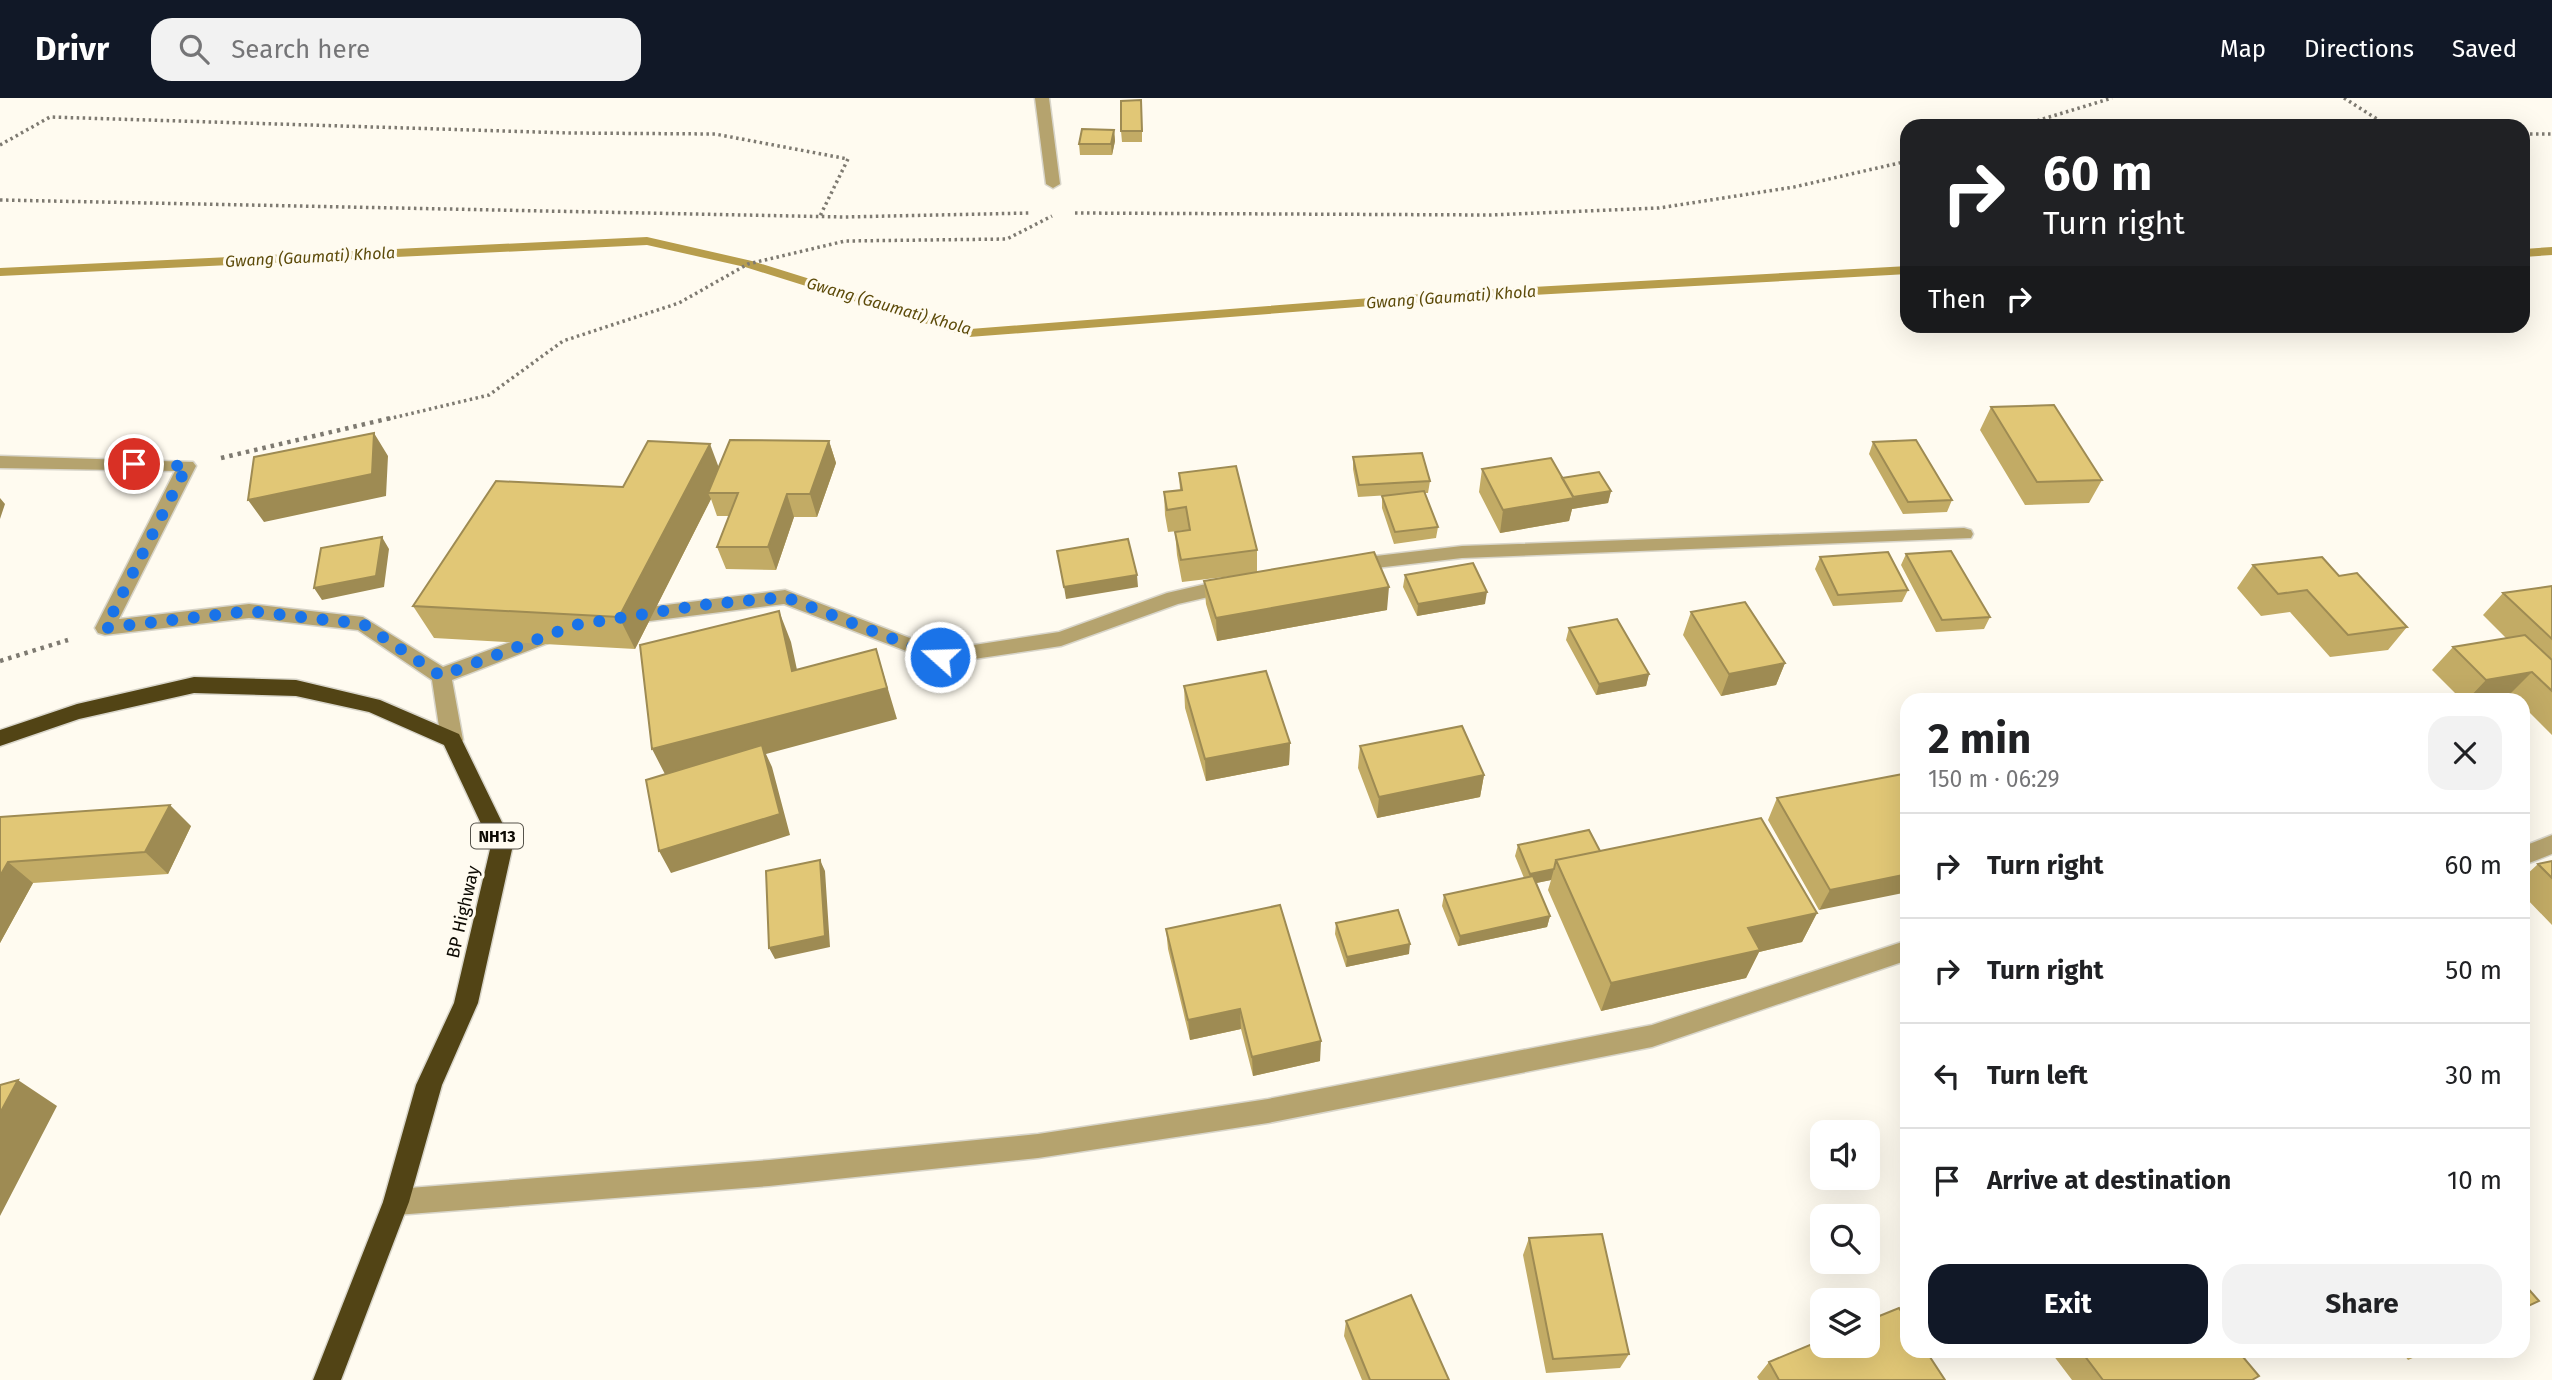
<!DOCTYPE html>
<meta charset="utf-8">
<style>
:root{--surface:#fff;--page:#f2f2f2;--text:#202124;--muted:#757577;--line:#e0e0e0;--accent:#111827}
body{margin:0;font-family:"Fira Sans",sans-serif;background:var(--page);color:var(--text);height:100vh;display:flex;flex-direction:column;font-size:26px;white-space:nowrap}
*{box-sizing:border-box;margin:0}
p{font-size:23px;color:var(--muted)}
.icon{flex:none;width:38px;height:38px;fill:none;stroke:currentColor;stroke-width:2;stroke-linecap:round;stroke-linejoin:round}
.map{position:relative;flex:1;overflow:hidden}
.sheet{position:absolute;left:1900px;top:595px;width:630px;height:665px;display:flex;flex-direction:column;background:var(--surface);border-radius:21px;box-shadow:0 7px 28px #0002}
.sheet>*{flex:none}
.hud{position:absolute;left:1900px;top:21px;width:630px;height:214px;border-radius:21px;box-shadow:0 7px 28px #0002;background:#202124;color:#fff;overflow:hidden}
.tools{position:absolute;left:1810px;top:1022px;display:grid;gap:14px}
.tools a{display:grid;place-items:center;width:70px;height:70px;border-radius:14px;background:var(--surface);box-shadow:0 7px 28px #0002;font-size:35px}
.pin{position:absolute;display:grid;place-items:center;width:60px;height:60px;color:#fff;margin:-30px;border:4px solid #fff;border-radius:50%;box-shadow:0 2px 7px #0007}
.me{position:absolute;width:77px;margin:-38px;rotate:290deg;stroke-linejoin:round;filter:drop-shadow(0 0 5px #0008)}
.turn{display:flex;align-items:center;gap:24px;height:147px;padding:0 28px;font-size:32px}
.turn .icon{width:91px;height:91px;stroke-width:2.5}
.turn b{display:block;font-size:49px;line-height:60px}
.then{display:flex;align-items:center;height:66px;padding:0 28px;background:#0003;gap:14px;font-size:26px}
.round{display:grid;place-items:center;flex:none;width:74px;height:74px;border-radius:21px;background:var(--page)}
.headline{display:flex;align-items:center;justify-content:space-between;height:119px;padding:0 28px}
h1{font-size:42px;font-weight:700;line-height:52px}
.button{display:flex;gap:14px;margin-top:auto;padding:14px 28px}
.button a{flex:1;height:80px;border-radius:21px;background:var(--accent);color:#fff;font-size:28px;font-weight:700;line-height:80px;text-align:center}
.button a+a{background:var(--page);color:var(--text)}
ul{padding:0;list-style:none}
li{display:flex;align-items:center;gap:21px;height:105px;padding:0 28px;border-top:2px solid var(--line)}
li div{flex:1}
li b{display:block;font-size:26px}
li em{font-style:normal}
header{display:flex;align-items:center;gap:42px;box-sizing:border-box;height:98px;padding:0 35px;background:var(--accent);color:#fff}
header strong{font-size:33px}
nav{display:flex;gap:38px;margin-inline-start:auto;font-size:24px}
.search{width:490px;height:63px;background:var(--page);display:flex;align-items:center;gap:18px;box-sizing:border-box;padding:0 24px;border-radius:21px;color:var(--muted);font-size:26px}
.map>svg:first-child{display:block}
</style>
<header>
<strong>Drivr</strong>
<div class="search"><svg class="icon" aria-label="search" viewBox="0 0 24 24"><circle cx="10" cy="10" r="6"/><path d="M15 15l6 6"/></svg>Search here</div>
<nav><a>Map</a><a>Directions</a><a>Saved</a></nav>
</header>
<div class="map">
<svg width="2552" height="1282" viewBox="0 0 2552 1282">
<rect width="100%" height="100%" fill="#fffbf0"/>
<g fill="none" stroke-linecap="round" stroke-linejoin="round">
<path fill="#b79d4c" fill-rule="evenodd" d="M647,139l105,24 218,68 492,-38 446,-25v8l-446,25 -493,38 -224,-70 -98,-22 -647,31v-8z
M2552,149v8l-28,2v-8z"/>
<defs>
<path id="street" d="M1035,0h14l11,86 -7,4 -7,-4z
M0,358l193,6 3,4 -77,153 130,-15 114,13 80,50 111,-41 10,7 -3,5 -109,42 11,60 -4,6h-14l-4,-6 -9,-60 -74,-50 -109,-12 -144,17 -7,-2 -3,-5 80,-157 -175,-3z
M1964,430l7,2 2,4 -2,4 -509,20 -112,13 -9,-6 9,-6 112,-13z
M1232,480l10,7 -3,5 -61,14 -117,42 -121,18 -156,-60 -158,20 -10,-7 10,-7 159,-20 156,60 118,-18 108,-39z
M2552,737v19l-28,11v-19z
M1908,842v20l-256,87 -384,76 -230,35 -269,28 -373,29 -9,-4 -4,-9 4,-9 9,-4 373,-29 269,-26 230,-35 384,-74z"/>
<path id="highway" d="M194,579l102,3 84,20 79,34 54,111 -35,158 -36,82 -33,117 -68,178h-28l70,-178 33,-117 38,-82 37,-158 -47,-100 -75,-33 -73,-16 -102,-3 -115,26 -79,27v-16l77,-26z"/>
</defs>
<use href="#street" stroke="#d8d5ca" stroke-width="3"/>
<use href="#highway" stroke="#d8d5ca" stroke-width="3"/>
<path stroke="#7e7a71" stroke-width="3.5" stroke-dasharray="2.5 3.5" stroke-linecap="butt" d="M2344,0l44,28
M2020,28l92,-28
M2524,36h28
M0,47l50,-28 519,16 146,1 133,25 -28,57
M0,102l843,17 188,-4
M1075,115l415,2 169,-7 135,-21 114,-26
M388,321l101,-24 74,-54 116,-38 69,-39 97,-23 162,-2 45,-23"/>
<path stroke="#7e7a71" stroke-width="4.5" stroke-dasharray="3.5 5" stroke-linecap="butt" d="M221,360l174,-41
M0,563l68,-21"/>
<use href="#street" fill="#b5a36e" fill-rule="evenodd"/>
<use href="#highway" fill="#524415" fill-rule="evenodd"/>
</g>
<path fill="#c2ab65" d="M1142,13v31h-20l-1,-11z
M1114,32l1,11 -3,14h-32l-1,-11z
M1991,309l111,73 -13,23 -64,2 -45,-75z
M829,343l7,22 -19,54h-23l-18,53 -50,-1 -9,-22 12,-31h-12l-6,-17 -76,150 -201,-11 -21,-32 210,-119 96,-19z
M1873,344l79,58 -5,12 -44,2 -34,-60z
M1353,359l77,24 -2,12h-3l13,34 -2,11 -42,6 -12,-36v-12l8,-1 -32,2 -5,-28z
M1482,371l80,9 49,13 -3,12 -36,6 -3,12 -69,12 -21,-41z
M1179,375l78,77v22l130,38 -170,31 -11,-37 -2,-23 37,-6 -59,7 -5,-27 -2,-23 13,-2 -20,2 -3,-17 -1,-23 16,-2z
M1906,456l84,63 -6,12 -48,3 -35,-67z
M1820,459l88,33 -6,12 -69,4 -18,-37z
M2253,467l86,11 68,51 -19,23 -58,7 -40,-45 -29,4 -24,-28z
M1405,477l80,29 -68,12 -14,-29z
M2552,488v149l-28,-28v-7h-8l-6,-6 -33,6h-15l-30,-30 21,-23 53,-9 -23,-23 20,-22z
M1691,514l94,51 -9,22 -55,11 -38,-61z
M1569,530l80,46 -3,12 -50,9 -30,-55z
M1184,588l106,57 -1,22 -83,16 -21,-73z
M1360,648l124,29 -4,22 -103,21 -19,-50z
M1908,675l-89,137 -51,-90 9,-22z
M0,719l191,9 -23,48 -135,9 -33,60z
M1518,747l82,6 217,62 -15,29 -43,10 -13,26 -145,33 -53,-121 3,-10 -15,3 14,33 -3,11 -89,19 -16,-40 2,-11 80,-17 -9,-22z
M2552,763v64l-28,-29v-19l14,-13z
M1336,825l73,31 -63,13 -11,-33z
M1166,831l154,132 -67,15 -12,-47 -51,11 -22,-91z
M1529,1140l100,116 -9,14 -74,5 -23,-118z
M1346,1223l103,59h-87l-18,-44z
M2050,1253h188l14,29h-180z
M2401,1253h28l-21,9z
M1769,1264l176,18h-186l-2,-3z"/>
<path fill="#9e8b53" d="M1114,32l1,11 -3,14 -1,-11z
M374,335l14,23 -2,40 -122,26 -16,-22z
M829,343l7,22 -19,54 -7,-23z
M710,346l12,32 -14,17 3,6 -76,150 -16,-32z
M1611,393l-3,12 -36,6 -3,12 -69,12 3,-23z
M787,396l7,23 -18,53 -8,-23z
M0,400l5,6 -5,15z
M382,439l7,12 -5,38 -62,13 -8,-12z
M1137,477l1,12 -72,12 -2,-12z
M1389,489l-2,23 -170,31 -1,-23z
M1487,494l-2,12 -68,12 1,-12z
M779,513l12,31 13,60 -12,-31z
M876,551l21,70 -131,35 6,13 18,68 -119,38 -12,-22 9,-71 -16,-31z
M1785,565l-9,22 -55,11 8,-22z
M2532,574l-22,22 -33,6h-10l19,-20z
M1649,576l-3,12 -50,9 3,-11z
M1290,645l-1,22 -83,16 -1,-22z
M1484,677l-4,22 -103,21 2,-21z
M170,707l21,21 -23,48 -23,-22z
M820,762l5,11 5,76 -55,12 -6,-11z
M8,764l25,21 -33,60v-67z
M1554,771l-3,11 -24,5 3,-11z
M1908,776v18l-89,18 11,-20z
M1817,815l-15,29 -43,10 -13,26 -145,33 10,-28 137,-55z
M1550,818l-3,11 -89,19 2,-10z
M1410,846l-1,10 -63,13 1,-10z
M1240,911l1,20 -51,11 -2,-20z
M1321,943l-1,20 -67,15 -1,-19z
M18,982l39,26 -57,110v-103z"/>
<path fill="#e1c776" stroke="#9e8b53" stroke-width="2" d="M1141,2l1,31h-21v-30z
M1082,31l32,1 -3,14h-32z
M2054,307l48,75 -65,2 -46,-75z
M374,335l-2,41 -124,26 6,-43z
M730,342l99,1 -19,53h-23l-19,53h-51l21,-54h-30z
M1916,342l36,60 -44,2 -35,-60z
M648,343l62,3 -91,173 -206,-11 83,-125 127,6z
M1422,355l8,28 -71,4 -6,-28z
M1551,360l23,40 -71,12 -21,-41z
M1236,368l21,84 -76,10 -6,-28 15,-2 -4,-23 -19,3 -3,-18 18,-2 -3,-17z
M1599,374l12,19 -38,6 -11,-19z
M1424,393l14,36 -43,5 -13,-36z
M382,439l-6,39 -62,12 7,-40z
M1128,441l9,36 -73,12 -7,-36z
M1951,453l39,66 -48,3 -36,-66z
M1374,454l15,35 -173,31 -12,-37z
M1888,454l20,38 -70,5 -18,-38z
M2322,459l17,19 18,-3 50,54 -59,8 -41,-45 -29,4 -25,-29z
M1473,465l14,29 -69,12 -13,-29z
M2552,488v53l-49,-46z
M1745,504l40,61 -56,11 -38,-62z
M779,513l13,60 84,-22 11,39 -235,61 -12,-104z
M1617,521l32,55 -50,10 -30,-56z
M2525,537l27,25v31l-20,-19 -46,8 -33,-33z
M1266,573l24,72 -85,16 -21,-73z
M1462,628l22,49 -105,22 -19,-51z
M762,647l18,69 -121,37 -13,-71z
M1908,675v101l-78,16 -53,-92z
M170,707l-25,47 -137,10 -8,14v-59z
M1761,720l56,95 -69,15 12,22 -149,33 -55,-123z
M1589,732l11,21 -44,9 -2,9 -24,5 -12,-29z
M820,762l5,76 -56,12 -3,-77z
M2552,763v17l-14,-14z
M1533,778l17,40 -90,20 -16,-41z
M1280,807l41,136 -69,16 -12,-48 -52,11 -22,-91z
M1398,812l12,34 -63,13 -11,-34z
M18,982l-18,33v-28z
M1602,1136l27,120 -76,5 -24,-121z
M2524,1186l15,17 -15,7z
M1411,1197l38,85h-79l-24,-59z
M1899,1210l9,14v29h18l19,29h-166l-10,-18 53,-22v6h45v-25z
M2081,1253h157l21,25 -7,4h-149z"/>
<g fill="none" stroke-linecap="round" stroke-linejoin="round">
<path stroke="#1a73e8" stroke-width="12" stroke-dasharray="0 21.6" d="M134,366l53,2 -82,162 144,-17 114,13 78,52 134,-51 127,-20 83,-8 155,60"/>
</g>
<g text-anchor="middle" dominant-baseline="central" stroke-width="6" stroke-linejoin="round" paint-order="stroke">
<g font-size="16" font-style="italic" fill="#5d4b0a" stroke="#fffbf0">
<text transform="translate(310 159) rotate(-3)">Gwang (Gaumati) Khola</text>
<text transform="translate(1451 199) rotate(-4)">Gwang (Gaumati) Khola</text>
<text transform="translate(889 208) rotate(16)">Gwang (Gaumati) Khola</text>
</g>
<rect fill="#fffbf0" stroke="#56534b" stroke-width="2" x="471" y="725.5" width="52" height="25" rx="5"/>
<g font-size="16" font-weight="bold" fill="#0e0b04">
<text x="497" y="738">NH13</text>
</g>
<g font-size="18" fill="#0e0b04" stroke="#fffbf0">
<text transform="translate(463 814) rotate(-77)">BP Highway</text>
</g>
</g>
</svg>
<div class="tools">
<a><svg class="icon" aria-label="sound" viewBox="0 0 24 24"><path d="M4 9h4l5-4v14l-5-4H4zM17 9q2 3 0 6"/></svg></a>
<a><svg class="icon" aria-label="search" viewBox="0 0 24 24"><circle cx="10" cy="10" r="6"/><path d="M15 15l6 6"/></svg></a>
<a><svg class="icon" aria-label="layers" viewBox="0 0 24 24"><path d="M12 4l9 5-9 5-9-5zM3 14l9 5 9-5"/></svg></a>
</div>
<div class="pin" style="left:134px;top:366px;background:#d93025"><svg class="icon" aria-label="arrive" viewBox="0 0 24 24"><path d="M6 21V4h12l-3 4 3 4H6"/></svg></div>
<svg class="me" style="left:940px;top:559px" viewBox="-20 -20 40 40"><circle r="17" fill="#1a73e8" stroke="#fff" stroke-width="3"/><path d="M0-11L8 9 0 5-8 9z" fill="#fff"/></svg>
<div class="hud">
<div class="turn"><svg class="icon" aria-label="right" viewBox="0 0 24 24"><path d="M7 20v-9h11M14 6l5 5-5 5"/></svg><div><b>60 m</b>Turn right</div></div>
<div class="then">Then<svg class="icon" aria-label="right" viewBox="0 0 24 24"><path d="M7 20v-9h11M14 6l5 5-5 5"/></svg></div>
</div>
<section class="sheet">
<div class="headline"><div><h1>2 min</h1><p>150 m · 06:29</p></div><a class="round"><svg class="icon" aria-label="close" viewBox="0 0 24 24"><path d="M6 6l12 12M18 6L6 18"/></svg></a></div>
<ul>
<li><svg class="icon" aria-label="right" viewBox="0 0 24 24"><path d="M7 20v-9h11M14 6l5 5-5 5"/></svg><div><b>Turn right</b></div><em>60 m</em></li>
<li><svg class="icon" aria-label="right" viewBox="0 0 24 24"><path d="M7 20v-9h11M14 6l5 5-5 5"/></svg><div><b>Turn right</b></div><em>50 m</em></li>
<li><svg class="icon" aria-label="left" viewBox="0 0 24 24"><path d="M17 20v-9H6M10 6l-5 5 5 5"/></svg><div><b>Turn left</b></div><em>30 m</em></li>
<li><svg class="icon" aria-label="arrive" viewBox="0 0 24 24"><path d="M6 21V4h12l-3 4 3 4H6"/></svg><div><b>Arrive at destination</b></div><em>10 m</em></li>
</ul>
<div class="button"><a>Exit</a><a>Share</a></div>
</section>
</div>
